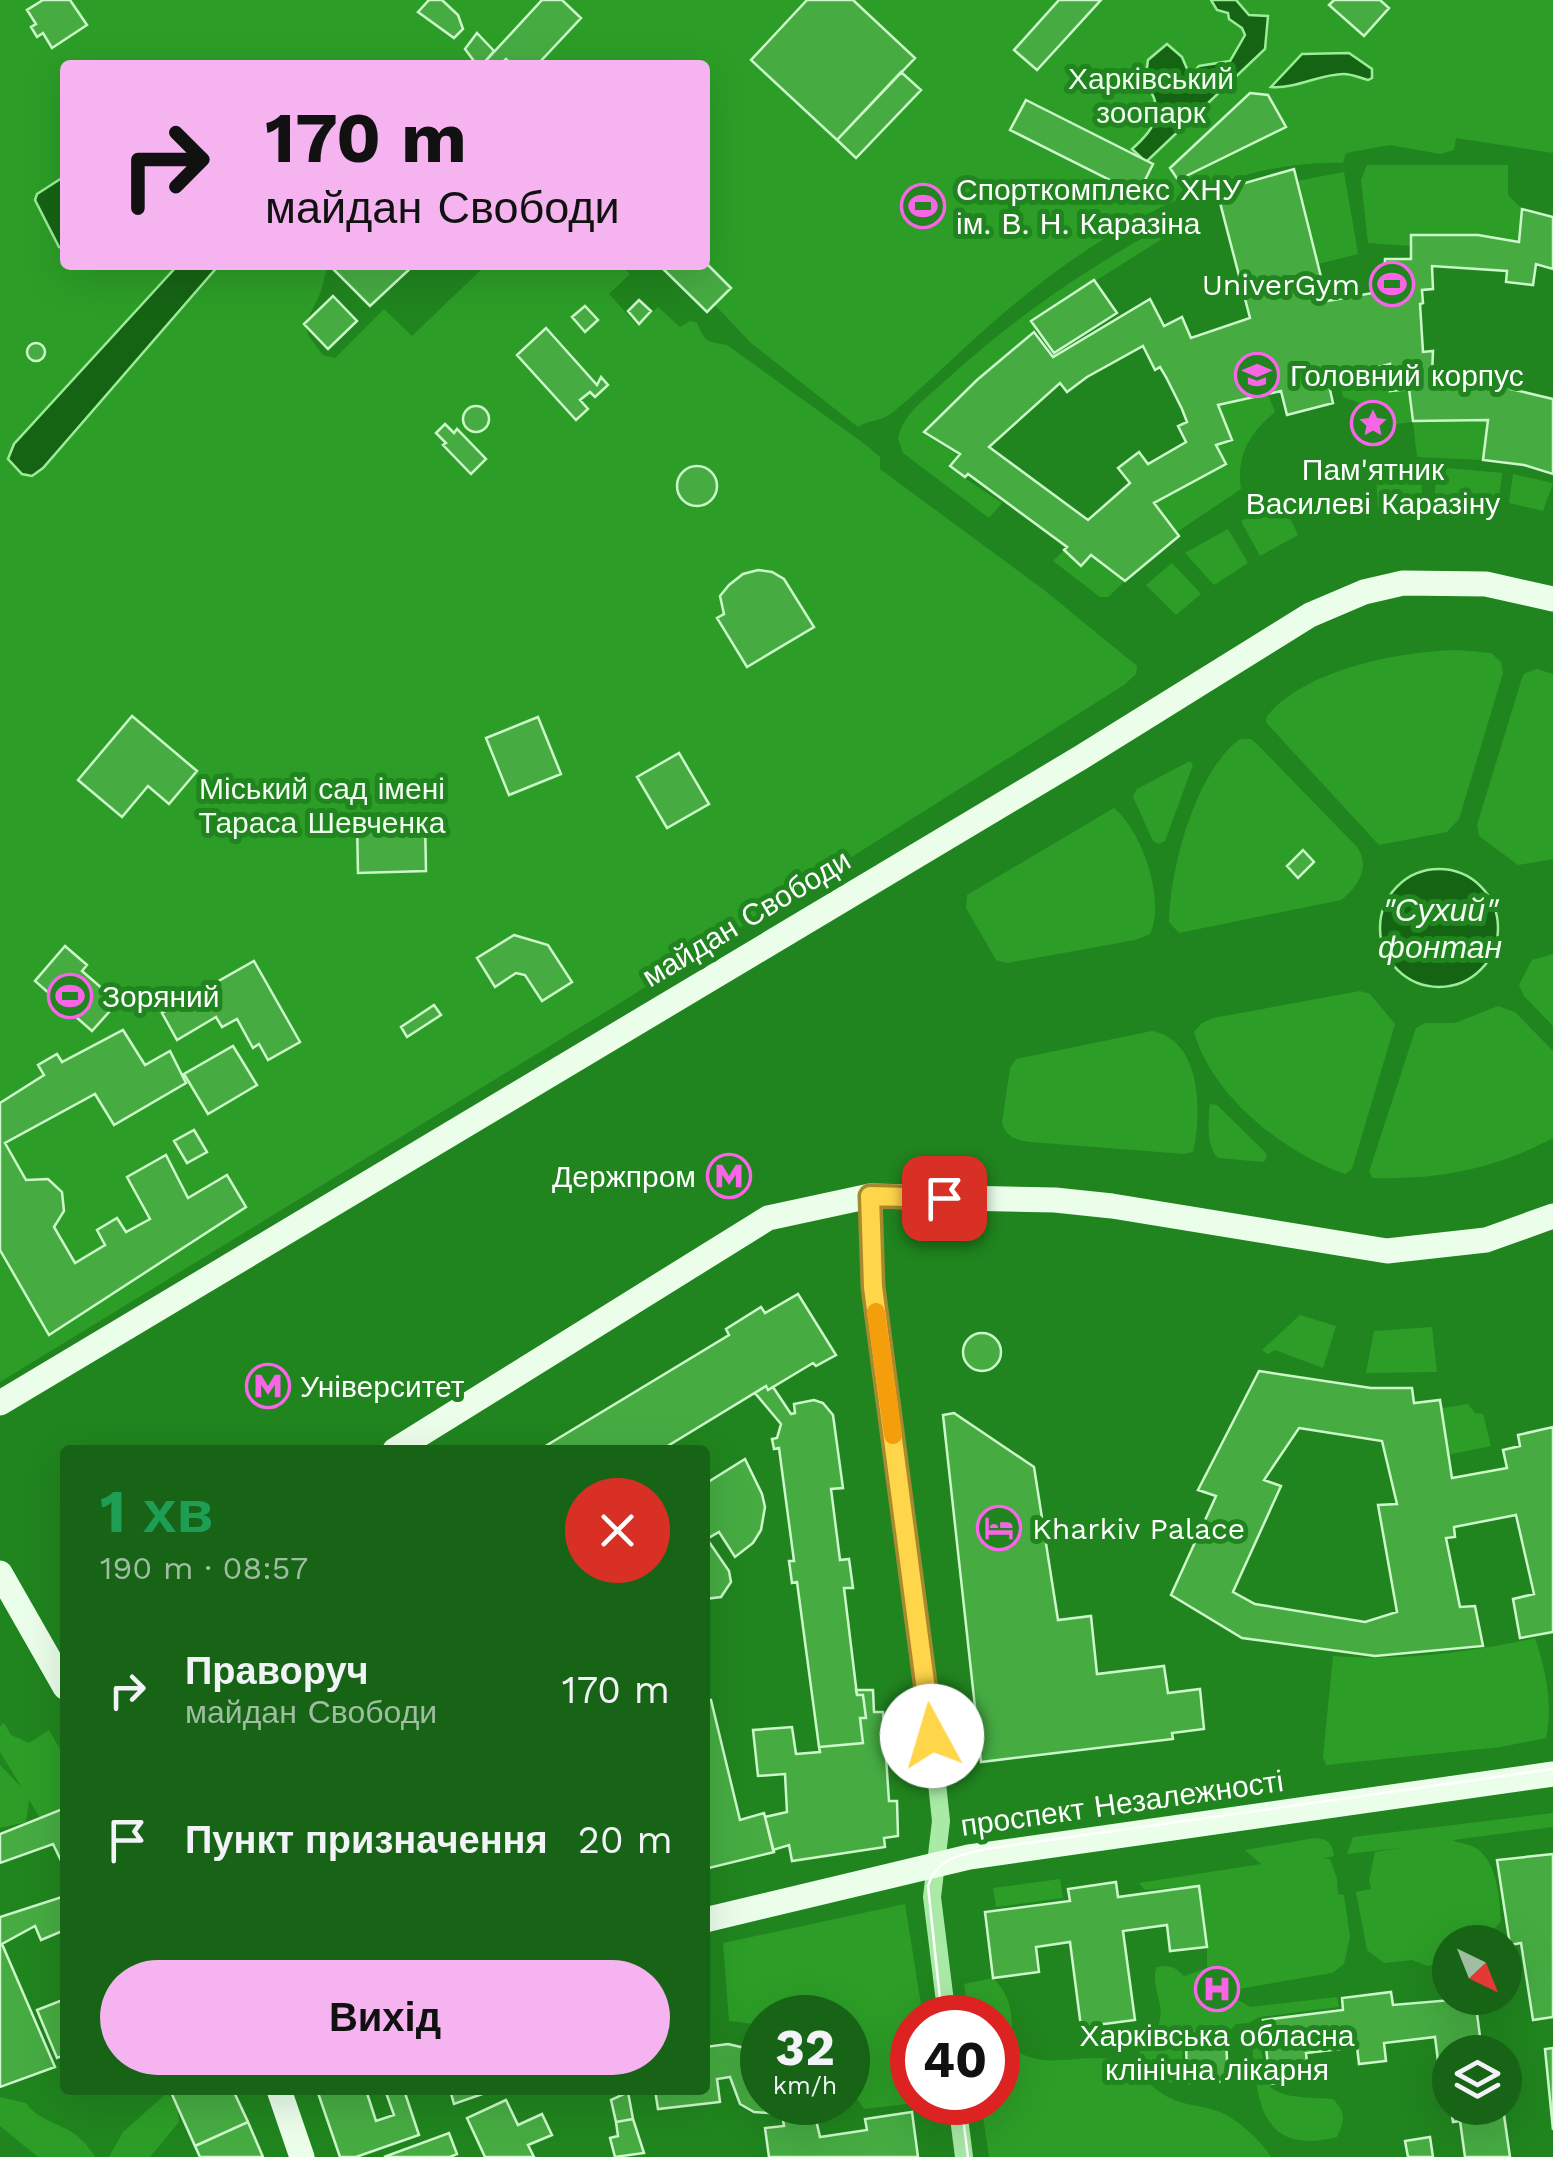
<!DOCTYPE html>
<html lang="uk">
<meta charset="utf-8">
<style>
:root{--surface:#186416;--page:#256d23;--text:#f1f3f6;--muted:#9fbda1;--accent:#f5b3ef}
body{margin:0;font-family:"Work Sans",sans-serif;background:var(--page);color:var(--text);height:100vh;display:flex;flex-direction:column;font-size:38px;white-space:nowrap}
*{box-sizing:border-box;margin:0}
p{font-size:32px;color:var(--muted)}
.icon{flex:none;width:55px;height:55px;fill:none;stroke:currentColor;stroke-width:2;stroke-linecap:round;stroke-linejoin:round}
.map{position:relative;flex:1;overflow:hidden}
.side{position:absolute;left:60px;top:1445px;width:650px;height:650px;display:flex;flex-direction:column;background:var(--surface);border-radius:10px;box-shadow:0 10px 40px #0002}
.side>*{flex:none}
.hud{position:absolute;left:60px;top:60px;width:650px;height:210px;border-radius:10px;box-shadow:0 10px 40px #0002;background:#f5b3ef;color:#111;overflow:hidden}
.needle{width:65px;rotate:137deg}
.controls{position:absolute;left:1432px;top:1925px;display:grid;gap:20px}
.controls a{display:grid;place-items:center;width:90px;height:90px;border-radius:50%;background:var(--surface);box-shadow:0 10px 40px #0002;font-size:50px}
.speed{position:absolute;left:740px;top:1995px;display:flex;gap:20px;font-size:50px;font-weight:700;text-align:center}
.speed>*{display:grid;place-content:center;width:130px;height:130px;border-radius:50%;background:var(--surface);box-shadow:0 10px 40px #0002;line-height:1}
.speed small{font-size:25px;font-weight:400}
.speed .limit{border:15px solid #d22;background:#fff;color:#111}
.pin{position:absolute;display:grid;place-items:center;width:85px;height:85px;color:#fff;margin:-42px;border-radius:20px;box-shadow:0 5px 15px #0006}
.me{position:absolute;width:110px;margin:-55px;rotate:354deg;stroke-linejoin:round;filter:drop-shadow(0 0 8px #0008)}
.turn{display:flex;align-items:center;gap:35px;height:210px;padding:0 40px;font-size:45px}
.turn .icon{width:130px;height:130px;stroke-width:2.5}
.turn b{display:block;font-size:70px;line-height:85px}
.round{display:grid;place-items:center;flex:none;width:105px;height:105px;border-radius:52px;background:var(--page)}
.headline{display:flex;align-items:center;justify-content:space-between;height:170px;padding:0 40px}
h1{font-size:60px;font-weight:700;line-height:75px;color:#1e9e55}
.primary-button{display:flex;gap:20px;margin-top:auto;padding:20px 40px}
.primary-button a{flex:1;height:115px;border-radius:60px;background:var(--accent);color:#111;font-size:40px;font-weight:700;line-height:115px;text-align:center}
ul{padding:0;list-style:none}
li{display:flex;align-items:center;gap:30px;height:150px;padding:0 40px}
li div{flex:1}
li b{display:block;font-size:38px}
li em{font-style:normal}
.map>svg:first-child{display:block}
</style>
<div class="map">
<svg width="1553" height="2157" viewBox="0 0 1553 2157">
<rect width="100%" height="100%" fill="#20851e"/>
<path fill="#2c9e27" d="M0,0h1553v153l-97,-15 -2,12 -14,4 -50,-9 -44,8 -3,10c-118,-5 -243,69 -331,143 -41,34 -79,73 -120,107 -12,9 -24,7 -34,14l-107,-84 -74,-78h28v-200h-640v200h259l3,4c-4,11 -5,23 -11,33 -15,30 -12,27 7,53l12,3 49,-49 28,27 74,-71h135l9,9 -21,20 29,32 20,-19 22,20 10,-6 7,2c9,19 7,18 30,22l139,100 14,12v12l164,121 93,76 -1,8 -12,11 -504,318 -620,379z
M1367,165h141v30l14,14 -3,33 -41,-7h-66l-1,11 -43,-3 -7,-63z
M1344,172l14,82 -40,10 -21,-83z
M1152,233l12,1 1,3 -133,84 4,7 -2,4 -112,101 35,21 -9,13 54,36 -13,15 -86,-65 -5,-15c6,-26 30,-41 48,-58 64,-58 130,-105 206,-147z
M1390,364v27l19,-2 4,32 75,-1 -5,40 -66,-3 -4,-35 -19,2 -31,-20 -20,-7 -3,-19z
M1268,394l7,18c-25,21 -39,43 -34,77l-64,43 -23,-29 71,-39 -9,-19 16,-6 -14,-34z
M1436,467l66,6 -3,27 -64,-5z
M1421,471l1,30 -44,6 -2,-30z
M1513,474l40,9 -10,28 -34,-8z
M1282,501l16,34 -38,21 -19,-35z
M1228,529l20,34 -34,22 -29,-32z
M1064,550l17,15 10,-10 34,26 -17,16h-8l-47,-36z
M1172,563l29,31 -25,21 -30,-30z
M1458,650l33,3 10,9 2,11 -44,146 -12,13 -68,13 -107,-116 -6,-7 1,-6c39,-47 133,-65 191,-66z
M1537,669l16,5v185l-35,6 -39,-29 -2,-11 45,-147 3,-5z
M1240,739h11l7,6 99,102c14,19 1,41 -16,53l-162,33 -10,-11c1,-53 26,-150 71,-183z
M1190,761l3,4 -28,76 -7,3 -5,-3 -20,-44 4,-8z
M1114,808c28,23 52,92 36,126l-15,6 -128,23 -11,-3 -30,-52 1,-13z
M1553,954v72l-29,-30 -5,-11 13,-25z
M1360,991l10,3 25,30 -43,145 -7,5c-61,-21 -133,-78 -151,-142l8,-9 11,-5z
M1498,1006l17,6 38,39v87c-58,31 -115,42 -180,40l-4,-6 47,-144 9,-5h30z
M1152,1031c50,9 50,83 41,121l-9,2 -153,-12c-13,-2 -25,-4 -29,-19l8,-55 6,-9z
M1210,1104l7,1 47,46 3,5 -3,6 -46,-4c-12,-12 -10,-38 -8,-54z
M1300,1315l36,11 -13,42 -48,-18 -7,4 -6,-4z
M1432,1327l5,45 -71,1 8,-42z
M1468,1404l7,9 8,1 8,32 -44,9 -10,-46z
M1535,1638c11,33 18,65 11,100l-46,9 -174,18 -3,-8 10,-101c67,5 136,-3 202,-18z
M4,1723l7,12 18,8 20,-13 16,28v50l-25,10 -11,-18 -3,22 -26,6v-63l22,23 -22,-36v-26z
M1553,1813v14l-101,13c6,3 18,4 24,8 22,15 23,49 25,73l-9,11 4,10h-46v19l-22,5 -16,-6 -28,3 -17,-13 -11,-58 15,-3 -2,-9 6,-28 24,-4 -52,6 6,-17z
M1315,1838c13,1 17,5 19,18l-12,3h8l7,19 1,16 6,1 6,42 -6,27 -12,9 -100,17 3,8 15,9 87,-10 2,10 -80,10 -10,6 -13,1 -12,12 -37,1 -4,4 -2,43c-20,-1 -33,-9 -43,-27 4,-14 17,-21 21,-34 7,-20 -10,-38 -2,-56 13,-3 18,0 27,9l23,-8v-21l-8,-61 -54,4 -6,-7 122,-19 -16,-14z
M1060,1879l3,19 -67,9 -3,-19z
M905,1904l18,113 -11,1v84l3,1 -51,6 -16,-25v-66h-86v7l-33,-4 -6,-78z
M993,1978c22,22 18,41 20,70 29,23 64,6 97,11 15,2 41,29 58,38 18,10 40,8 58,18 17,9 35,26 45,42h-282l-8,-54 17,-1v-84l-29,-1 -5,-33z
M1257,2042c8,12 5,25 9,38 7,21 50,17 67,19 13,14 12,21 4,38 -77,20 -80,-38 -85,-92z
M167,2093l10,11 2,18 -29,35h-41l14,-25z
M0,2097l26,6c19,26 47,16 69,54h-57l-38,-31z"/>
<path fill="#156414" stroke="#9dec99" stroke-width="2.5" d="M1211,0h25l13,15 19,1 -3,33 -119,113 -14,-13c25,-22 34,-38 13,-67l3,-22 19,-16 15,13 8,19 9,-10 31,-5 15,-26 -3,-7 -13,-9 -1,-6 -11,-3z
M1349,53l23,16v9l-4,2c-8,-2 -16,-6 -24,-6 -25,0 -47,15 -73,13l31,-33z
M65,176v73l-6,-2 -24,-47 2,-6z
M178,265h41l-176,203 -11,8 -10,-2 -14,-15 6,-15z
M1380 928a59 59 0 1 1 118 0a59 59 0 1 1-118 0Z"/>
<path fill="#46ac42" stroke="#ccf8ca" stroke-width="2.5" fill-rule="evenodd" d="M43,0h27l17,25 -35,23 -9,-15 -6,4 -6,-10 5,-3 -9,-14z
M429,0h13l16,15 5,14 -9,9 -36,-26z
M542,0h20l19,18 -44,47h-25l-6,-6 -6,6h-18z
M807,0h46l62,58 -78,82 -86,-80z
M1059,0h42l-64,70 -23,-20z
M1334,0h46l9,8 -25,28 -35,-31z
M477,33l17,18 -12,14h-5l-12,-16z
M901,72l20,18 -65,68 -19,-18z
M1250,93l18,2 18,32 -108,53 -8,-12z
M1026,100l127,64 -15,30 -128,-64z
M1294,169l33,132 57,-10 1,-32h26v-24h67l41,7 3,-33 31,8v52l-17,-5 -3,21 -27,-3 1,-11 -75,-5 1,23 -11,1 1,13 -3,1 3,48 10,-1 -1,24 55,1 1,-6 26,6 -3,13 42,10v75l-29,-9 -41,-5 5,-40 -75,1 -4,-32 -19,2v-27l-62,17 5,22 -46,12 -6,-24 -63,14 14,35 -16,5 10,19 -72,39 25,33 -54,45 -34,-26 -10,11 -17,-16 3,-3 -99,-73 -3,3 -15,-11 10,-12 -36,-22 53,-52 57,-48 19,25 97,-58 14,27 18,-9 9,21 59,-20 -33,-127zM1143,346l12,24 5,-3 6,10 16,32 5,13 -9,4 8,16 -38,22 -9,-12 -21,16 12,15 -42,37 -99,-73 71,-64 7,9 20,-15z
M705,262l26,26 -24,24 -48,-47h46z
M329,265h85l-44,41z
M1094,280l23,33 -63,40 -23,-32z
M333,296l24,25 -29,28 -24,-25z
M639,300l12,11 -12,13 -11,-13z
M585,306l13,14 -13,12 -13,-15z
M546,328l51,57 4,-8 7,8 -13,12 -5,-5 -10,8 8,9 -12,11 -59,-65z
M27 352a9 9 0 1 1 18 0a9 9 0 1 1-18 0Z
M463 419a13 13 0 1 1 26 0a13 13 0 1 1-26 0Z
M445,424l9,9 3,-4 29,30 -15,15 -28,-29 3,-2 -10,-10z
M677 486a20 20 0 1 1 40 0a20 20 0 1 1-40 0Z
M758,570l14,2 12,7 30,48 -67,40 -30,-49 7,-4 -4,-18 9,-11 14,-11z
M132,716l65,55 -28,33 -21,-18 -26,31 -44,-37z
M538,717l23,57 -52,21 -23,-57z
M679,753l30,51 -42,24 -30,-51z
M425,819l1,52 -68,2 -1,-52z
M1303,850l11,12 -16,16 -11,-12z
M514,935l34,10 24,37 -30,19 -17,-26 -9,-2 -21,14 -18,-29z
M65,946l22,19 -5,6 36,31 -26,29 -57,-50z
M254,961l46,81 -32,18 -9,-16 -6,4 -16,-29 -15,8 -6,-10 -39,23 -15,-27z
M434,1005l7,10 -34,22 -6,-10z
M123,1030l22,35 25,-14 16,32 -72,42 -19,-31 -90,49 21,37 22,-1 14,13 2,19 -10,16 21,36 30,-18 -8,-15 20,-12 9,14 24,-13 -23,-42 39,-22 22,43 39,-23 19,32 -197,128 -49,-85v-147l44,-28 -6,-10 19,-11 5,8z
M233,1046l24,39 -49,29 -24,-40z
M194,1130l13,22 -20,11 -13,-22z
M798,1294l38,61 -20,11 -3,-3 -45,27 -2,-4 -105,64h-122l190,-115 -3,-6 35,-22 4,6z
M963 1352a19 19 0 1 1 38 0a19 19 0 1 1-38 0Z
M1259,1371l112,17h41l2,15 26,-3 12,78 55,-10 -4,-18 17,-4 -2,-11 35,-8v205l-33,6 -7,-39 21,-5 -18,-79 -62,12 1,10 -9,1 14,69 15,-1 8,40 -108,10 -133,-18 -71,-43 45,-99 -18,-6zM1299,1428l83,13 15,63 -19,1 19,107 -32,10 -110,-18 -22,-12 48,-106 -17,-6z
M766,1386l2,4 5,-3 18,27 4,-1 -1,-9 20,-4 9,3 10,12 10,73 -12,1 9,71 9,-1 1,7 3,22h-9l13,107h6l3,23h-6l3,25 -44,4 -22,-165 -5,1 -3,-22h5l-15,-113 -5,1 -2,-10 5,-1 4,-14 -26,-31z
M954,1413l80,54 24,153 33,-4 6,58 67,-8 4,27 32,-4 4,40 -32,4 1,6 -192,23 -38,-347z
M745,1459l17,35 3,13 -4,23 -8,13 -18,14 -16,-25 -12,7 22,32 2,11 -10,15 -16,2v-115z
M856,1690h17l1,22h9l6,89h8l1,35 -14,2 1,9 -93,14 -3,-16 -16,5 -8,-33 22,-5 -2,-38 -27,2 -5,-46 39,-3 4,27 24,-2 -1,-5 44,-4 -3,-25h6l-3,-23h-6z
M711,1700l29,120 24,-7 10,39 -69,17v-167z
M65,1808v61l-12,-25 -53,19v-29z
M1553,1854v163l-20,3 -12,-77 -11,2 -13,-85z
M1116,1882l2,15 81,-11 8,61 -37,4 -3,-26 -44,6 12,89 -54,7 -11,-85 -34,5 3,25 -46,6 -8,-66 85,-11 -2,-12z
M65,1896v34l-24,10 -6,-14 -33,18 53,123 -55,20v-170z
M1391,1992l2,13 82,-7 7,54h-32v8l-12,1 -3,-24 -51,6 2,18 -27,3 -2,-17 -51,6 3,27 -39,4 -7,-64 80,-10 -1,-12z
M65,1999v56l-8,3 -20,-48z
M1226,2038l2,43 -41,2 -1,-43z
M728,2044l34,8v50h50l8,35 47,-7 -2,-11 47,-7 6,45h-149l-4,-29 19,-2 -2,-12 -28,-2 -14,-8 -10,-27 -13,2 3,23 -62,7 -3,-19h50v-43z
M1553,2048v82l-8,-81z
M170,2090h63l15,32 -53,24z
M317,2090h49l10,31 18,-6 -9,-25h19l15,45 -63,22h-16z
M450,2090h38v2l-34,12z
M628,2092l5,27 -17,3 -5,-22z
M506,2100l12,25 24,-11 10,21 -24,10 6,12h-49l-18,-39z
M1457,2108h46l7,49h-45l-5,-36 -7,1 -2,-13z
M633,2119l11,34 -29,4 -5,-19 8,-2 -2,-14z
M248,2122l15,35h-63l-5,-11z
M449,2133l8,21 -7,3h-66z
M1430,2137l3,20h-25l-3,-16z"/>
<g fill="none" stroke-linecap="round" stroke-linejoin="round">
<path stroke="#a8eaa6" stroke-width="18" d="M870,1196l3,91 52,383 16,151 -9,76 15,121
M957,2102l7,55"/>
<path stroke="#eafeea" stroke-width="25" d="M0,1403l1080,-645 230,-143 54,-23 39,-9 83,1 67,15
M395,1450l373,-232 102,-22 185,4 57,6 275,45 99,-11 67,-24
M0,1573l65,114
M705,1920l264,-63 584,-83
M279,2090l23,67"/>
<path stroke="#fff" stroke-width="2.5" d="M942,2018l-14,-132c8,-28 33,-31 58,-37l567,-80
M961,2102l7,55"/>
</g>
<g fill="none" stroke-linecap="round" stroke-linejoin="round">
<defs>
<path id="route" d="M932,1736l-59,-449 -3,-91 74,2"/>
</defs>
<use href="#route" stroke="#a68a30" stroke-width="25"/>
<use href="#route" stroke="#ffd54a" stroke-width="18"/>
<path stroke="#f59e0b" stroke-width="18" d="M876,1312l17,123"/>
</g>
<defs>
<symbol id="stadium-ring" viewBox="-11 -11 22 22"><circle r="9.5" fill="#20851e" stroke="#f965e7" stroke-width="1.5"/><path d="M0-5a6.5 5 0 1 0 0 10a6.5 5 0 1 0 0-10ZM-3.5-1.8h7v3.6h-7Z" fill="#f965e7"/></symbol>
<symbol id="university-ring" viewBox="-11 -11 22 22"><circle r="9.5" fill="#20851e" stroke="#f965e7" stroke-width="1.5"/><path d="M0-5L7-2L0 1L-7-2ZM-4 1L0 2.5L4 1V4Q0 6-4 4Z" fill="#f965e7"/></symbol>
<symbol id="sight-ring" viewBox="-11 -11 22 22"><circle r="9.5" fill="#20851e" stroke="#f965e7" stroke-width="1.5"/><path d="M0-6L1.8-2.2L6-1.7L2.9 1.2L3.7 5.4L0 3.3L-3.7 5.4L-2.9 1.2L-6-1.7L-1.8-2.2Z" fill="#f965e7"/></symbol>
<symbol id="metro-ring" viewBox="-11 -11 22 22"><circle r="9.5" fill="#20851e" stroke="#f965e7" stroke-width="1.5"/><path d="M-5.5 5V-5H-3L0 0L3-5H5.5V5H3V-.5L0 4L-3-.5V5Z" fill="#f965e7"/></symbol>
<symbol id="hotel-ring" viewBox="-11 -11 22 22"><circle r="9.5" fill="#20851e" stroke="#f965e7" stroke-width="1.5"/><path d="M-6-4.5h1.5V1H6V5H4.5V3h-9V5H-6ZM-4 0a1.8 1.8 0 1 1 3.6 0ZM.5 0V-2.5h3Q6-2.5 6 0Z" fill="#f965e7"/></symbol>
<symbol id="hospital-ring" viewBox="-11 -11 22 22"><circle r="9.5" fill="#20851e" stroke="#f965e7" stroke-width="1.5"/><path d="M-5-5h3v3.5h4V-5h3V5h-3V1.5h-4V5h-3Z" fill="#f965e7"/></symbol>
</defs>
<g fill-rule="evenodd">
<use href="#stadium-ring" x="898" y="181" width="50" height="50"/>
<use href="#stadium-ring" x="1367" y="259" width="50" height="50"/>
<use href="#university-ring" x="1232" y="350" width="50" height="50"/>
<use href="#sight-ring" x="1348" y="398" width="50" height="50"/>
<use href="#stadium-ring" x="45" y="971" width="50" height="50"/>
<use href="#metro-ring" x="704" y="1151" width="50" height="50"/>
<use href="#metro-ring" x="243" y="1361" width="50" height="50"/>
<use href="#hotel-ring" x="974" y="1503" width="50" height="50"/>
<use href="#hospital-ring" x="1192" y="1964" width="50" height="50"/>
</g>
<g text-anchor="middle" dominant-baseline="central" stroke-width="10" stroke-linejoin="round" paint-order="stroke">
<g font-size="30" fill="#f0fdef" stroke="#20851e">
<text x="1151" y="78">Харківський<tspan x="1151" dy="34">зоопарк</tspan></text>
<text x="322" y="788">Міський сад імені<tspan x="322" dy="34">Тараса Шевченка</tspan></text>
</g>
<g font-size="30" fill="#fff" stroke="#20851e" text-anchor="start">
<text x="956" y="189">Спорткомплекс ХНУ<tspan x="956" dy="34">ім. В. Н. Каразіна</tspan></text>
<text x="1360" y="284" text-anchor="end">UniverGym</text>
<text x="1290" y="375">Головний корпус</text>
<text x="1373" y="469" text-anchor="middle">Пам'ятник<tspan x="1373" dy="34">Василеві Каразіну</tspan></text>
<text x="102" y="996">Зоряний</text>
<text x="696" y="1176" text-anchor="end">Держпром</text>
<text x="300" y="1386">Університет</text>
<text x="1032" y="1528">Kharkiv Palace</text>
<text x="1217" y="2035" text-anchor="middle">Харківська обласна<tspan x="1217" dy="34">клінічна лікарня</tspan></text>
</g>
<g font-size="30" fill="#fff" stroke="#20851e">
<text transform="translate(746 918) rotate(-31)">майдан Свободи</text>
<text transform="translate(1122 1803) rotate(-8)">проспект Незалежності</text>
</g>
<g font-size="32" font-style="italic" fill="#f4fdf3" stroke="#20851e">
<text x="1440" y="910">"Сухий"<tspan x="1440" dy="37">фонтан</tspan></text>
</g>
</g>
</svg>
<div class="controls">
<a><svg class="needle" viewBox="-14 -14 28 28"><path d="M0-13l5 13h-10z" fill="#e53935"/><path d="M0 13l5-13h-10z" fill="#9fbda1"/></svg></a>
<a><svg class="icon" aria-label="layers" viewBox="0 0 24 24"><path d="M12 4l9 5-9 5-9-5zM3 14l9 5 9-5"/></svg></a>
</div>
<div class="speed"><div>32<small>km/h</small></div><div class="limit">40</div></div>
<div class="pin" style="left:944px;top:1198px;background:#d93025"><svg class="icon" aria-label="arrive" viewBox="0 0 24 24"><path d="M6 21V4h12l-3 4 3 4H6"/></svg></div>
<svg class="me" style="left:932px;top:1736px" viewBox="-20 -20 40 40"><circle r="19" fill="#fff"/><path d="M0-13L10 11 0 6-10 11z" fill="#ffd54a"/></svg>
<div class="hud">
<div class="turn"><svg class="icon" aria-label="right" viewBox="0 0 24 24"><path d="M7 20v-9h11M14 6l5 5-5 5"/></svg><div><b>170 m</b>майдан Свободи</div></div>
</div>
<section class="side">
<div class="headline"><div><h1>1 хв</h1><p>190 m · 08:57</p></div><a class="round" style="background:#d93025;color:#fff"><svg class="icon" aria-label="close" viewBox="0 0 24 24"><path d="M6 6l12 12M18 6L6 18"/></svg></a></div>
<ul>
<li><svg class="icon" aria-label="right" viewBox="0 0 24 24"><path d="M7 20v-9h11M14 6l5 5-5 5"/></svg><div><b>Праворуч</b><p>майдан Свободи</p></div><em>170 m</em></li>
<li><svg class="icon" aria-label="arrive" viewBox="0 0 24 24"><path d="M6 21V4h12l-3 4 3 4H6"/></svg><div><b>Пункт призначення</b></div><em>20 m</em></li>
</ul>
<div class="primary-button"><a>Вихід</a></div>
</section>
</div>
